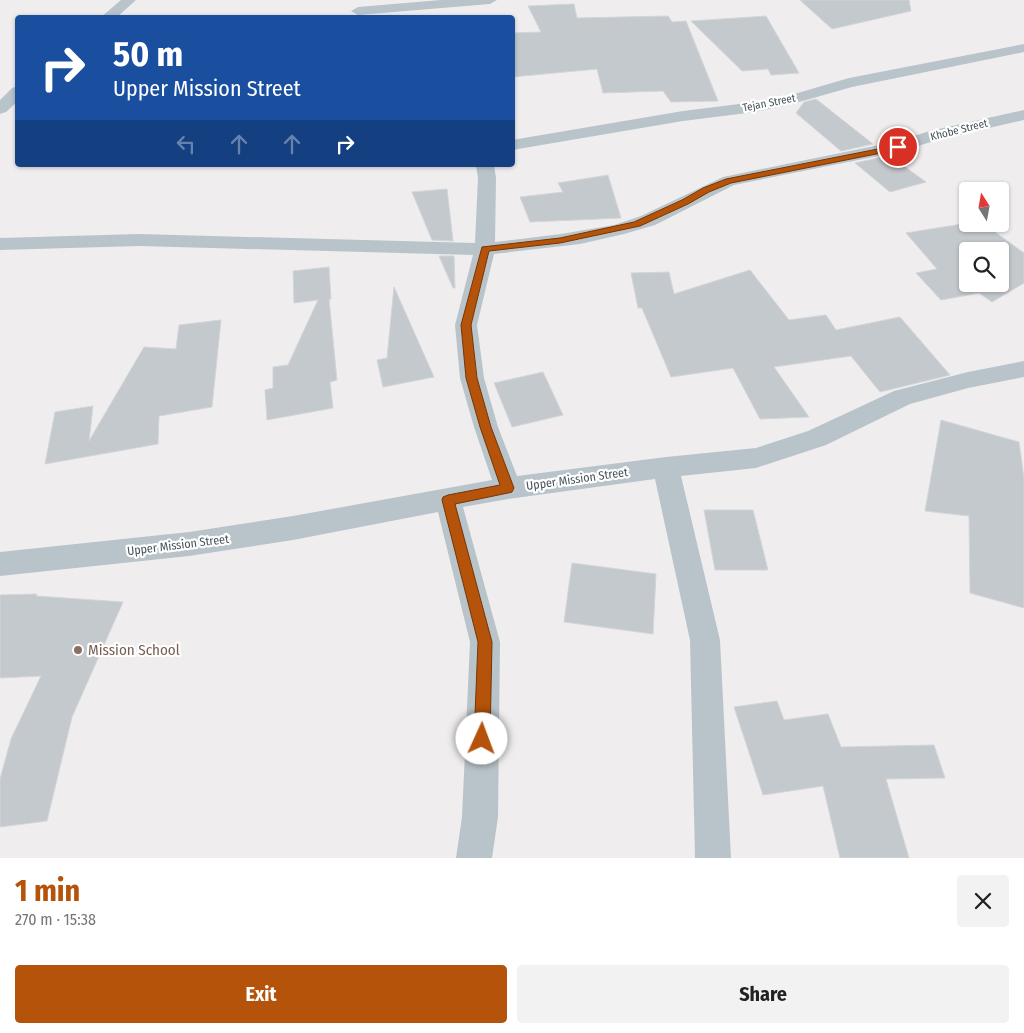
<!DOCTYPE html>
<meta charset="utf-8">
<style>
:root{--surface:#fff;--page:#f2f2f2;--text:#222;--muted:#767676;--accent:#b45309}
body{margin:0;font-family:"Fira Sans Condensed",sans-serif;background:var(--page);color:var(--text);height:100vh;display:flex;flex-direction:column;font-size:19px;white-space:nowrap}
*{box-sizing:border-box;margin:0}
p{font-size:16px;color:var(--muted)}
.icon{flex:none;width:28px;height:28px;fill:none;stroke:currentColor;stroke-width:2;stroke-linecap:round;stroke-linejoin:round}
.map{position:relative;height:858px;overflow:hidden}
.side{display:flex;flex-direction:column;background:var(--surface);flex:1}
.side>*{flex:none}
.hud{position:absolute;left:15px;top:15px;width:500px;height:152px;border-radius:5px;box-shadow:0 1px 4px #0004;background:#1a4fa0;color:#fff;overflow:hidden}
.needle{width:32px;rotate:349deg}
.controls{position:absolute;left:959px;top:182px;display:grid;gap:10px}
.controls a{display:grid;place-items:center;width:50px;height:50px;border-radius:5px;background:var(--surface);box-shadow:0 1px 4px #0004;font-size:25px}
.pin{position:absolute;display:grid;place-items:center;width:42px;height:42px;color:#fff;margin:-21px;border:2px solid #fff;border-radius:50%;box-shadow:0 1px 5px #0007}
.me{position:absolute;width:55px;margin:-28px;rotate:2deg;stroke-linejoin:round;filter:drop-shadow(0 0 4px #0008)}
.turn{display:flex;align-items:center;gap:18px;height:105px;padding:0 15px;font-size:22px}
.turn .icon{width:65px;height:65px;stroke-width:2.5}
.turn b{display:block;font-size:35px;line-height:42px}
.lanes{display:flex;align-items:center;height:48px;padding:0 15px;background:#0003;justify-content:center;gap:25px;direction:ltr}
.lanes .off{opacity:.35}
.round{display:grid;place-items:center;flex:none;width:52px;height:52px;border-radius:5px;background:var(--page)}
.head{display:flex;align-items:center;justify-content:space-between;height:85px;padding:0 15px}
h1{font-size:30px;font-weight:700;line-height:38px;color:var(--accent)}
.primary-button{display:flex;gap:10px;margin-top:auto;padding:10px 15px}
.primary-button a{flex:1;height:58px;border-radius:5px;background:var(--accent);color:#fff;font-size:20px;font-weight:700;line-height:58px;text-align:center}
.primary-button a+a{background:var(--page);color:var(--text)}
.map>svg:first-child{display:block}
</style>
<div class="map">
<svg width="1024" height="858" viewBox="0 0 1024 858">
<rect width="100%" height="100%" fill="#f0edee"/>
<path fill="#c4c9cd" stroke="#d2d5d9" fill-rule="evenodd" d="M800,0h109l2,11 -79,18z
M574,4l3,14 91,-2 4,6 14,-1 32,80 -47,1 -8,-11 -60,2 -6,-24 -85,8v-44l29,-1 -13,-26z
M766,16l33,57 -28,2 -3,-6 -26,2 -51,-50z
M816,99l57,45 -32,7 -45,-38 8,-11z
M887,156l7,5h3l29,21 -36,10 -35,-29z
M608,175l13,43 -91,4 -10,-25 43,-5 -5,-9z
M447,189l6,52 -21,-1 -20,-48z
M968,223l16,1 40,29v30l-32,19 -13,-9 -38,7 -25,-27 21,-4 -31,-36zM968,251h32v33h-32z
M439,256h15l1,32h-2z
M329,267l2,32h-2l8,81 -7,2 3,26 -66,12 -2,-30 8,-2v-21l15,-2 30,-65 -24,3 -1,-32z
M750,270l39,50 37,-5 10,15 64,-13 50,58 -70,17 -29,-36 -77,11 35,50 -49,2 -27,-51 -62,9 -29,-69h-4l-7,-35 38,-1 5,22z
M394,287l40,90 -51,10 -6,-27 10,-2z
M221,320l-9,87 -53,9 -1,28 -113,20 10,-52 38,-6 -4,35 55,-94 32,2 3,-24z
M543,372l20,43 -51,12 -18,-44z
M941,420l78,22 5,36v130l-54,-15 -1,-77 -44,-5z
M704,510h49l15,60h-53z
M572,563l84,11 -3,60 -89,-12z
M37,594l-1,2 87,6 -51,115 -25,104 -47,6v-48l11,-40 30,-63 -41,2v-83z
M777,701l7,19 44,-6 13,33 93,-2 11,33 -59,1 23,79h-69l-17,-72 -60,9 -29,-88z"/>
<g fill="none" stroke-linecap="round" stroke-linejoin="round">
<path fill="#b9c4ca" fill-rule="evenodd" d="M121,0h15l-20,18h-16z
M441,0h56l-7,4 -132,11 -7,-4 7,-4z
M1024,44v8l-172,35 -60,17 -37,8 -72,9 -171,29v-10l171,-29 72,-9 29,-5 65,-19z
M18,86v15l-12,11 -6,2v-14l12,-12z
M1024,110v10l-83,19 -43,13 -164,33 -79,40 -31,9 -44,10 -86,10 -17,71 7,53 14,49 19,49 149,-19 90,-9 52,-17 86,-40 74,-19 56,-11v16l-56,11 -58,16 -84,41 -70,23 -75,8 39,164 11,218h-36l-5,-218 -35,-161 -147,20 -45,8 37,135 -2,175 -6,41h-36l6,-41 8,-175 -32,-130 -145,28 -104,16 -189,20v-24l189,-20 104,-16 199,-36 -18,-53 -14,-49 -5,-53 18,-70 -334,-9 -139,4v-12l139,-4 336,9 3,-65 -2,-13h18l2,13 -1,64 66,-8 53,-9 27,-9 82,-39 171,-35 36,-11z"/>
</g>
<path fill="#b45309" stroke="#753606" d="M898,145h3v4l-170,34 -22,9 -21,12 -48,22 -80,17 -71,8 -18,74 6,53 14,49 23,61 -2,4 -4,1 -53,11 37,138 -2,97 -3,5 -5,3 -5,-3 -3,-5 4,-97 -36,-142 1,-3 5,-2 52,-10 -20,-58 -14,-49 -5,-53 21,-78 78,-9 74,-16 48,-22 21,-12 23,-9z"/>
<circle fill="#8d6e63" stroke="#fff" stroke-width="2" cx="78" cy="650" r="5"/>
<g text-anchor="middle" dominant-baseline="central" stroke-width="4.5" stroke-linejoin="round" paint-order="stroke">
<g font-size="11" fill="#47535a" stroke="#fff">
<text transform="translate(769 103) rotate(-11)">Tejan Street</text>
<text transform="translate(959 130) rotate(-14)">Khobe Street</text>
</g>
<g font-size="12" fill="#47535a" stroke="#fff">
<text transform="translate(577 479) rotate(-8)">Upper Mission Street</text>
<text transform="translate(178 545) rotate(-7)">Upper Mission Street</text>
</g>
<g font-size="15" fill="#785e54" stroke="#fff" text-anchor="start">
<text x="88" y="650">Mission School</text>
</g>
</g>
</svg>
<div class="controls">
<a><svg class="needle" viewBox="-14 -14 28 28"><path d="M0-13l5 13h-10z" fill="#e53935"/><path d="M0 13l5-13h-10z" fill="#767676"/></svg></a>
<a><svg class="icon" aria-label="search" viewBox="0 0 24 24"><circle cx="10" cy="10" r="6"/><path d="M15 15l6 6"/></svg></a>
</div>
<div class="pin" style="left:898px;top:147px;background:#d93025"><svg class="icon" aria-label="arrive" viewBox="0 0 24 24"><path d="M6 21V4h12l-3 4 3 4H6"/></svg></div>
<svg class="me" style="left:482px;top:739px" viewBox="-20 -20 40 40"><circle r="19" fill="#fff"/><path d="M0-13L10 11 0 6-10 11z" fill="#b45309"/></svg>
<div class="hud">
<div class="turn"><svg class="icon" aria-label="right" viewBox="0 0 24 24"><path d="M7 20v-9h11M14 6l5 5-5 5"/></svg><div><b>50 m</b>Upper Mission Street</div></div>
<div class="lanes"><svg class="icon off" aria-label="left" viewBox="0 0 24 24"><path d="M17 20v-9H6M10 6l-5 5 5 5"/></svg><svg class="icon off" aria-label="ahead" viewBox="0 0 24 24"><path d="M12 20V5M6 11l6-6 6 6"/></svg><svg class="icon off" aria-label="ahead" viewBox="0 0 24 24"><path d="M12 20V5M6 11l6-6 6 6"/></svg><svg class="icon" aria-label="right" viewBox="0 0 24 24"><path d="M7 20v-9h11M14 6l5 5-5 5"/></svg></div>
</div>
</div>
<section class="side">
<div class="head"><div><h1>1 min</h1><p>270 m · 15:38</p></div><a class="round"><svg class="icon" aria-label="close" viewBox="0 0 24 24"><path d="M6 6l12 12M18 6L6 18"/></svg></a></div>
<div class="primary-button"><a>Exit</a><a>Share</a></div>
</section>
